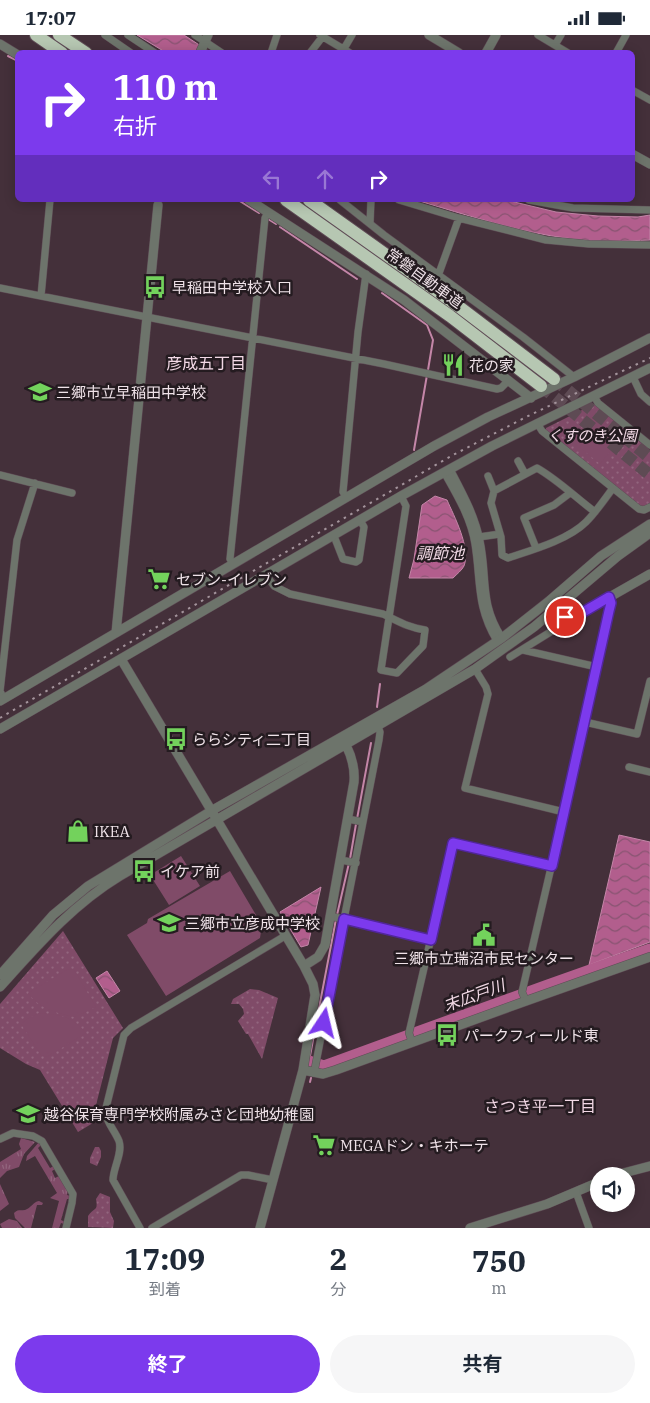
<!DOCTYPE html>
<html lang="ja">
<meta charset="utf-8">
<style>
:root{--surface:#fff;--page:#f6f6f7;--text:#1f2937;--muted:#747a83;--accent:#7c3aed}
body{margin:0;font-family:"IBM Plex Serif","Noto Sans JP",serif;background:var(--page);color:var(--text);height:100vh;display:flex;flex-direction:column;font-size:19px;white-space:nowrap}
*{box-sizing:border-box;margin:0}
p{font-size:16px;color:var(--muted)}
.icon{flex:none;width:28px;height:28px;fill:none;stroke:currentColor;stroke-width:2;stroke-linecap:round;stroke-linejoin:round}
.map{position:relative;height:1193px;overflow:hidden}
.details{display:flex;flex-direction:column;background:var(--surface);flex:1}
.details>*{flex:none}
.top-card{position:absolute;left:15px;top:15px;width:620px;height:152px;border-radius:8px;box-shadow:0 2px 12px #0003;background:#7c3aed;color:#fff;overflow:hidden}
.tools{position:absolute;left:590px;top:1132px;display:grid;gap:10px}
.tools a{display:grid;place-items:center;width:45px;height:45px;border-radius:50%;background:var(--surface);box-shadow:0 2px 12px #0003;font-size:25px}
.pin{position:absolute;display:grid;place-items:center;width:42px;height:42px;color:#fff;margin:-21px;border:2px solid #fff;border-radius:50%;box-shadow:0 1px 5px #0007}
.me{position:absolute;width:55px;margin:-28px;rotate:10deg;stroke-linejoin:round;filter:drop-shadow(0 0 4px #0008)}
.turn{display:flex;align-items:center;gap:18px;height:105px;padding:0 15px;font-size:22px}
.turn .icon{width:65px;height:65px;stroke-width:2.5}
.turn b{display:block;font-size:35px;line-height:42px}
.lanes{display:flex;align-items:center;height:48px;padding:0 15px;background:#0003;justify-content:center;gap:25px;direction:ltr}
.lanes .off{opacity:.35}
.eta{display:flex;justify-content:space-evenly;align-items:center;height:85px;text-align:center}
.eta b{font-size:30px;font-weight:700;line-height:35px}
.primary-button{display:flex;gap:10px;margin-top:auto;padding:10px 15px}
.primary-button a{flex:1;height:58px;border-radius:30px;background:var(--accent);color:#fff;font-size:20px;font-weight:700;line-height:58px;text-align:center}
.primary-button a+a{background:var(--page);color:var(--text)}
.status{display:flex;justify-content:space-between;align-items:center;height:35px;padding:0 25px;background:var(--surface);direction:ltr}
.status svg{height:14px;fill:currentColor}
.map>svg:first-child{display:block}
</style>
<div class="status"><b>17:07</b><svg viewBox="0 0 49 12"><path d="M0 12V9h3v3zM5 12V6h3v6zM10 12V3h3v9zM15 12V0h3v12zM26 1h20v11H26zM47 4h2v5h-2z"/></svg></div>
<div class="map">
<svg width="650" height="1193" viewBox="0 0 650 1193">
<defs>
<pattern id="grass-tufts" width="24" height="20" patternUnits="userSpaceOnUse" patternTransform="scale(1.25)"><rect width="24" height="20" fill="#804b68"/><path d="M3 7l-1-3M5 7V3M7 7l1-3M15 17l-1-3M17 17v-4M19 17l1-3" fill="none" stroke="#92657e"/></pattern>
<pattern id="park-dots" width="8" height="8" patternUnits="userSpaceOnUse" patternTransform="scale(1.25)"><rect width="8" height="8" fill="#804b68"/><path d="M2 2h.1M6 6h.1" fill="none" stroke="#92657e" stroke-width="1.8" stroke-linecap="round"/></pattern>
<pattern id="water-waves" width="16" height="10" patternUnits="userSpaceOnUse" patternTransform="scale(1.25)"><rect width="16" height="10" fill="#b25e8d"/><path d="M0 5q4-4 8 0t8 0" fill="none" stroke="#885471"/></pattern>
</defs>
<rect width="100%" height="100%" fill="#44303a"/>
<path fill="url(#grass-tufts)" d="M21,1103l14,4 -11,12 -5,13 -12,4 -7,7v-16l21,-13 -2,-5z
M39,1107l2,3 -3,3 12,20 4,-2 1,3 -3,2 3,7 4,-2 9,15 -1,4 3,1v3h-3l-6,21 4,2 -1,2 -3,-1 -2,5h-7l7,-27 -9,-3 7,-5 -22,-37 -9,5 1,-5z
M0,1149l9,20 -9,7z
M39,1166l4,2 -1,2h-5l-6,23h-6l-10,-10 -1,-5c4,-4 6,-2 11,-3 6,-2 8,-8 14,-9z
M9,1184l8,2 5,7h-20l-2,-4z"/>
<path fill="url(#park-dots)" d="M594,369l56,46v54l-6,3 -4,-1 -94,-75v-3z
M63,896l60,97 -10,10 -18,71 -2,14 -15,9 -38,-62 -14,-6 -26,-16v-44z
M250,954l9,1 19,8 -16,61 -14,-25h-2l-8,-13 6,-7 -1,-5 -4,-5h-8l2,-5z
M95,1112h4l2,4v6l-4,9 -7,-3v-5z
M100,1158l10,4v15l4,9 -1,7 -25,-1v-11c7,-10 10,-4 8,-17z"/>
<path fill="#804b68" d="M593,379l29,23 -22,27 -28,-23z
M181,821l19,30 -31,19 -19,-30z
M230,836l32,54 -2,13 -94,58 -39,-61 20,-12 1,-4z
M68,934l6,1 22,37 -21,10c-19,-4 -35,-8 -47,-24z
M39,978c21,2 33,3 47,20l-39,24 -6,-2 -20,-31 6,-5z"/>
<path fill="url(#water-waves)" stroke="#c486a8" d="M137,0h47l26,17h-45z
M416,165h90l50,12 42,4 40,1 12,-2v25c-25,1 -52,2 -77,-1 -53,-6 -106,-24 -157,-39z
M435,461l12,4c7,16 24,48 17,66 -2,4 -7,8 -11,12h-44l5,-19 8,-54z
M619,800l31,7v100l-61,23z
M321,852l-13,58 -7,2 -21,-35z
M107,936l13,20 -11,7 -13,-20z"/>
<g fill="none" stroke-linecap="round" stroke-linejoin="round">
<path stroke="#c486a8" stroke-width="2" d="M8,21l10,5
M238,165l21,13
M268,184l8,5
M280,192l77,52
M382,258l45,32 6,15 -5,30
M414,415l13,-75
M377,672l3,-23
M357,784l14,-76
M350,824l6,-35
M337,880l12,-52
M309,1026l27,-142
M310,1047l1,-4"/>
<path stroke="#b25e8d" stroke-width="11" d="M309,1026l15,5c109,-40 217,-79 326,-117"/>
<path stroke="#5e4b54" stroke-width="12" stroke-dasharray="12 6" stroke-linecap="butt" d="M554,344l96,79
M541,351l109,89"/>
<defs>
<path id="minor" d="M105,0l26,18
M128,0l27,18
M195,0l27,18
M320,0l30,18
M538,0l30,18
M555,10l6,-10
M342,17l10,-17
M271,18l6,-18
M310,18l13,-17
M616,18l10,-18
M632,55l18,10
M340,165l44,35 139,102 51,40
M399,165l60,18 87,22 43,4 61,1
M529,165l44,8 77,2
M370,188l1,-23
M438,241l21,-58
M0,253l384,76 113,25 4,-1 8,-8
M41,261l9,-96
M633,342l8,17 9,8
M594,361l4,7 52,42
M537,388l5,8 97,78 5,1 6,-3
M518,426l7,13
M450,434c12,23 25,46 30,72 8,38 -1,61 22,97
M444,437c13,23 27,46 31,72 6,37 1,62 22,97
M0,440l72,18
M488,441l6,15
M346,462l-3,-5 15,-160 8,-58
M595,477c-20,-15 -37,-32 -58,-44l-43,23 -3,12 10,34 1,18 6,3c24,-8 60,-18 78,-36 10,-10 18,-22 27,-34
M334,501l9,23 13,3 3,-2 5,-33 -4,-7
M479,502l21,-3
M536,513l-12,-30 30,-13 16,-12
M233,529l-3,-5 35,-341 3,-6
M266,540l8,11 16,8 93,20c15,7 26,14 42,16l-2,16 -26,27 -16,-3 25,-164 -5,-10
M609,562l2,6 -2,8 -24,111 52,12 13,-53
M523,615l74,17
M510,622l63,-39
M475,634l11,18 2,7 -23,94 99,24
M4,664l-4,-8 17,-151 18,-57
M629,732l21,5
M348,784l15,3
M341,825l15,3
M330,881l101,24
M526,966l-4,-9 63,-270
M412,1007l-3,-9 44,-190 98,23
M314,1038l65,-333 1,-8 -2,-6
M0,1104l13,-6 20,3 9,5 31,53 -1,9 -6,25
M576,1157l13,36
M140,1193l-27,-48c0,-12 10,-27 6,-39 -4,-10 -12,-18 -14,-29l19,-77 7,-7 154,-92
M152,1193l89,-53h7l25,5"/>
<path id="tertiary" d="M429,0l30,18
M0,9l18,11
M200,18l8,-18
M486,18l10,-18
M632,119l18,10
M249,165l155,100 127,98
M551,572l5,2 12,10 5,-1 77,-44
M116,598l42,-428
M121,624l183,307 9,18 2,11 -12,75 -43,158
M0,666l434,-255 54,-29 86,-40 76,-39
M0,694l401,-233 91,-50 158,-78
M304,931l14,-9 7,-12 29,-163c1,-13 -2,-25 -8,-37
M0,940l53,-60 35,-29 123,-75 215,-122 76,-51 47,-37 52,-45 49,-32
M0,952c37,-41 72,-82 120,-111l355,-207 59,-42 84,-71 32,-23
M303,1035l20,4 13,-4 190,-69 124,-44
M612,1141l38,-10
M470,1193l77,-24 52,-22"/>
<path id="motorway" d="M36,0l26,18
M59,0l27,18
M286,165l164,116 91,70
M309,165l149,106 96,73"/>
</defs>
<use href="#minor" stroke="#5f4c56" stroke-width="8"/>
<use href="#tertiary" stroke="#5f4c56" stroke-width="10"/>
<use href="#motorway" stroke="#5f4c56" stroke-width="14"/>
<use href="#minor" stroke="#6d746b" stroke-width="7"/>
<use href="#tertiary" stroke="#6d746b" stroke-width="9"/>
<use href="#motorway" stroke="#b6c7b2" stroke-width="12"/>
<path stroke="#a4949c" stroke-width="2" stroke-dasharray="2.5 5" stroke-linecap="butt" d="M0,683l453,-263 77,-40 120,-57"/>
</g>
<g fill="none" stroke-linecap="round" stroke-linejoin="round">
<defs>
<path id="route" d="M324,988l20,-104 87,21 22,-97 99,23 57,-255 2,-8 -2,-6 -36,21 -8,-1"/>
</defs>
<use href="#route" stroke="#51269a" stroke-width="12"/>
<use href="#route" stroke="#7c3aed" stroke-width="9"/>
</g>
<defs>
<symbol id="bus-bare" viewBox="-9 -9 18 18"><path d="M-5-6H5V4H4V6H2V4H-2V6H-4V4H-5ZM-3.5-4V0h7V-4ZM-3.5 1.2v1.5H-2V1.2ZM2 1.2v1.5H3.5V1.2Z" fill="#73d25c" stroke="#241b20" stroke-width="2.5" paint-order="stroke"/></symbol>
<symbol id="restaurant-bare" viewBox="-9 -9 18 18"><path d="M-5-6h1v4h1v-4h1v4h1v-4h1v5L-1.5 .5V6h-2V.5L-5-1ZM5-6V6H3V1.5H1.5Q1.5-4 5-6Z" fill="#73d25c" stroke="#241b20" stroke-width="2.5" paint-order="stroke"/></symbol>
<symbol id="school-bare" viewBox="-9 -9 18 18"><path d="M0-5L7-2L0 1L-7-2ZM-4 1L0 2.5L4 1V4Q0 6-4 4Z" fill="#73d25c" stroke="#241b20" stroke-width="2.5" paint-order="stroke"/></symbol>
<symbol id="supermarket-bare" viewBox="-9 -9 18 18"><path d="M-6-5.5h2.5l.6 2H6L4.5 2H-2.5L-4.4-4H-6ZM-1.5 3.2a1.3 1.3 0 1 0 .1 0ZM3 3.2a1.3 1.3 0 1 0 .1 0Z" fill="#73d25c" stroke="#241b20" stroke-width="2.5" paint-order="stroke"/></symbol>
<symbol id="shop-bare" viewBox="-9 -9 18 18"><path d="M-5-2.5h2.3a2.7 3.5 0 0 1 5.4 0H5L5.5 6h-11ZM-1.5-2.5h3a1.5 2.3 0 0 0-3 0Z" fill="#73d25c" stroke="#241b20" stroke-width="2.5" paint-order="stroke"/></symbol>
<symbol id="civic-bare" viewBox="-9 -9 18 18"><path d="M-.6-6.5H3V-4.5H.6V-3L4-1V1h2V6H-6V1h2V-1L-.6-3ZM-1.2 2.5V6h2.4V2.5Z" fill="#73d25c" stroke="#241b20" stroke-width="2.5" paint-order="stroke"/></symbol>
</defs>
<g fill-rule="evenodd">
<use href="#bus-bare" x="139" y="236" width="32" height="32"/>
<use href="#restaurant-bare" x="437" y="314" width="32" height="32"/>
<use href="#school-bare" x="24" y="341" width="32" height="32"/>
<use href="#supermarket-bare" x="143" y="528" width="32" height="32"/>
<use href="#bus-bare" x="160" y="688" width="32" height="32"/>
<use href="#shop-bare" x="62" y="780" width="32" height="32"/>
<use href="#bus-bare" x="128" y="820" width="32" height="32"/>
<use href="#school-bare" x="153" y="872" width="32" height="32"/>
<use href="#civic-bare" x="468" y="884" width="32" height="32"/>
<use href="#bus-bare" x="431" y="984" width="32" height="32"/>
<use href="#school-bare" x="12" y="1063" width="32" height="32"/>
<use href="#supermarket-bare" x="308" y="1094" width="32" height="32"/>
</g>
<g text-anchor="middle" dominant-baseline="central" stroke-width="5" stroke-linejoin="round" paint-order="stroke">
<g font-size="15" fill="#efe2e8" stroke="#241b20">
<text transform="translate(425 243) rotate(36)">常磐自動車道</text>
</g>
<g font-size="15" fill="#efe2e8" stroke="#241b20" text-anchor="start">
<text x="172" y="252">早稲田中学校入口</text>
<text x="469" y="330">花の家</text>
<text x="56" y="357">三郷市立早稲田中学校</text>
<text x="176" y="544">セブン-イレブン</text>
<text x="192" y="704">ららシティ二丁目</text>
<text x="94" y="796">IKEA</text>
<text x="160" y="836">イケア前</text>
<text x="185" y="888">三郷市立彦成中学校</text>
<text x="484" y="923" text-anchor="middle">三郷市立瑞沼市民センター</text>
<text x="464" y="1000">パークフィールド東</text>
<text x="44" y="1079">越谷保育専門学校附属みさと団地幼稚園</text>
<text x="340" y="1110">MEGAドン・キホーテ</text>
</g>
<g font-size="15" font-style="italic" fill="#f3dbe7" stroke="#241b20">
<text x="592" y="400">くすのき公園</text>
</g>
<g font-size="16" fill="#f2d8e5" stroke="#241b20">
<text x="206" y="328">彦成五丁目</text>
<text x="540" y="1071">さつき平一丁目</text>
</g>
<g font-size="16" font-style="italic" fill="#f1d9e5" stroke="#241b20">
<text x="440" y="518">調節池</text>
<text transform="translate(474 960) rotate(-20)">末広戸川</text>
</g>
</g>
</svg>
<div class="tools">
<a><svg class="icon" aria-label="sound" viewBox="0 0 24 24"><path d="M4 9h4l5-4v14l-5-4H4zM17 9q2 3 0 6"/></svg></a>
</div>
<div class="pin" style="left:565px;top:582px;background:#d93025"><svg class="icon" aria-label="arrive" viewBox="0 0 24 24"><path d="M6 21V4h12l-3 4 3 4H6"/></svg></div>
<svg class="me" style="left:324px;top:988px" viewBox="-20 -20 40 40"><path d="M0-17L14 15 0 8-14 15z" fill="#7c3aed" stroke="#fff" stroke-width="4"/></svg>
<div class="top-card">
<div class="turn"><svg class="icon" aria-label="right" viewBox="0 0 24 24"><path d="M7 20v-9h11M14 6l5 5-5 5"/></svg><div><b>110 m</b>右折</div></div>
<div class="lanes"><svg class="icon off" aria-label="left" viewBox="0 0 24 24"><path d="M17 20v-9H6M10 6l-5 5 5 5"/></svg><svg class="icon off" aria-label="ahead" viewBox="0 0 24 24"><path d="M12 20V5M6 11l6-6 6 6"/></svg><svg class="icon" aria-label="right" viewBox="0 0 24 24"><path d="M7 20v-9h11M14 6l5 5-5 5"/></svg></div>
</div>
</div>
<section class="details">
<div class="eta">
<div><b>17:09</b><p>到着</p></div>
<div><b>2</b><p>分</p></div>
<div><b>750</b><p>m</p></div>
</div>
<div class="primary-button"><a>終了</a><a>共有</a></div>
</section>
